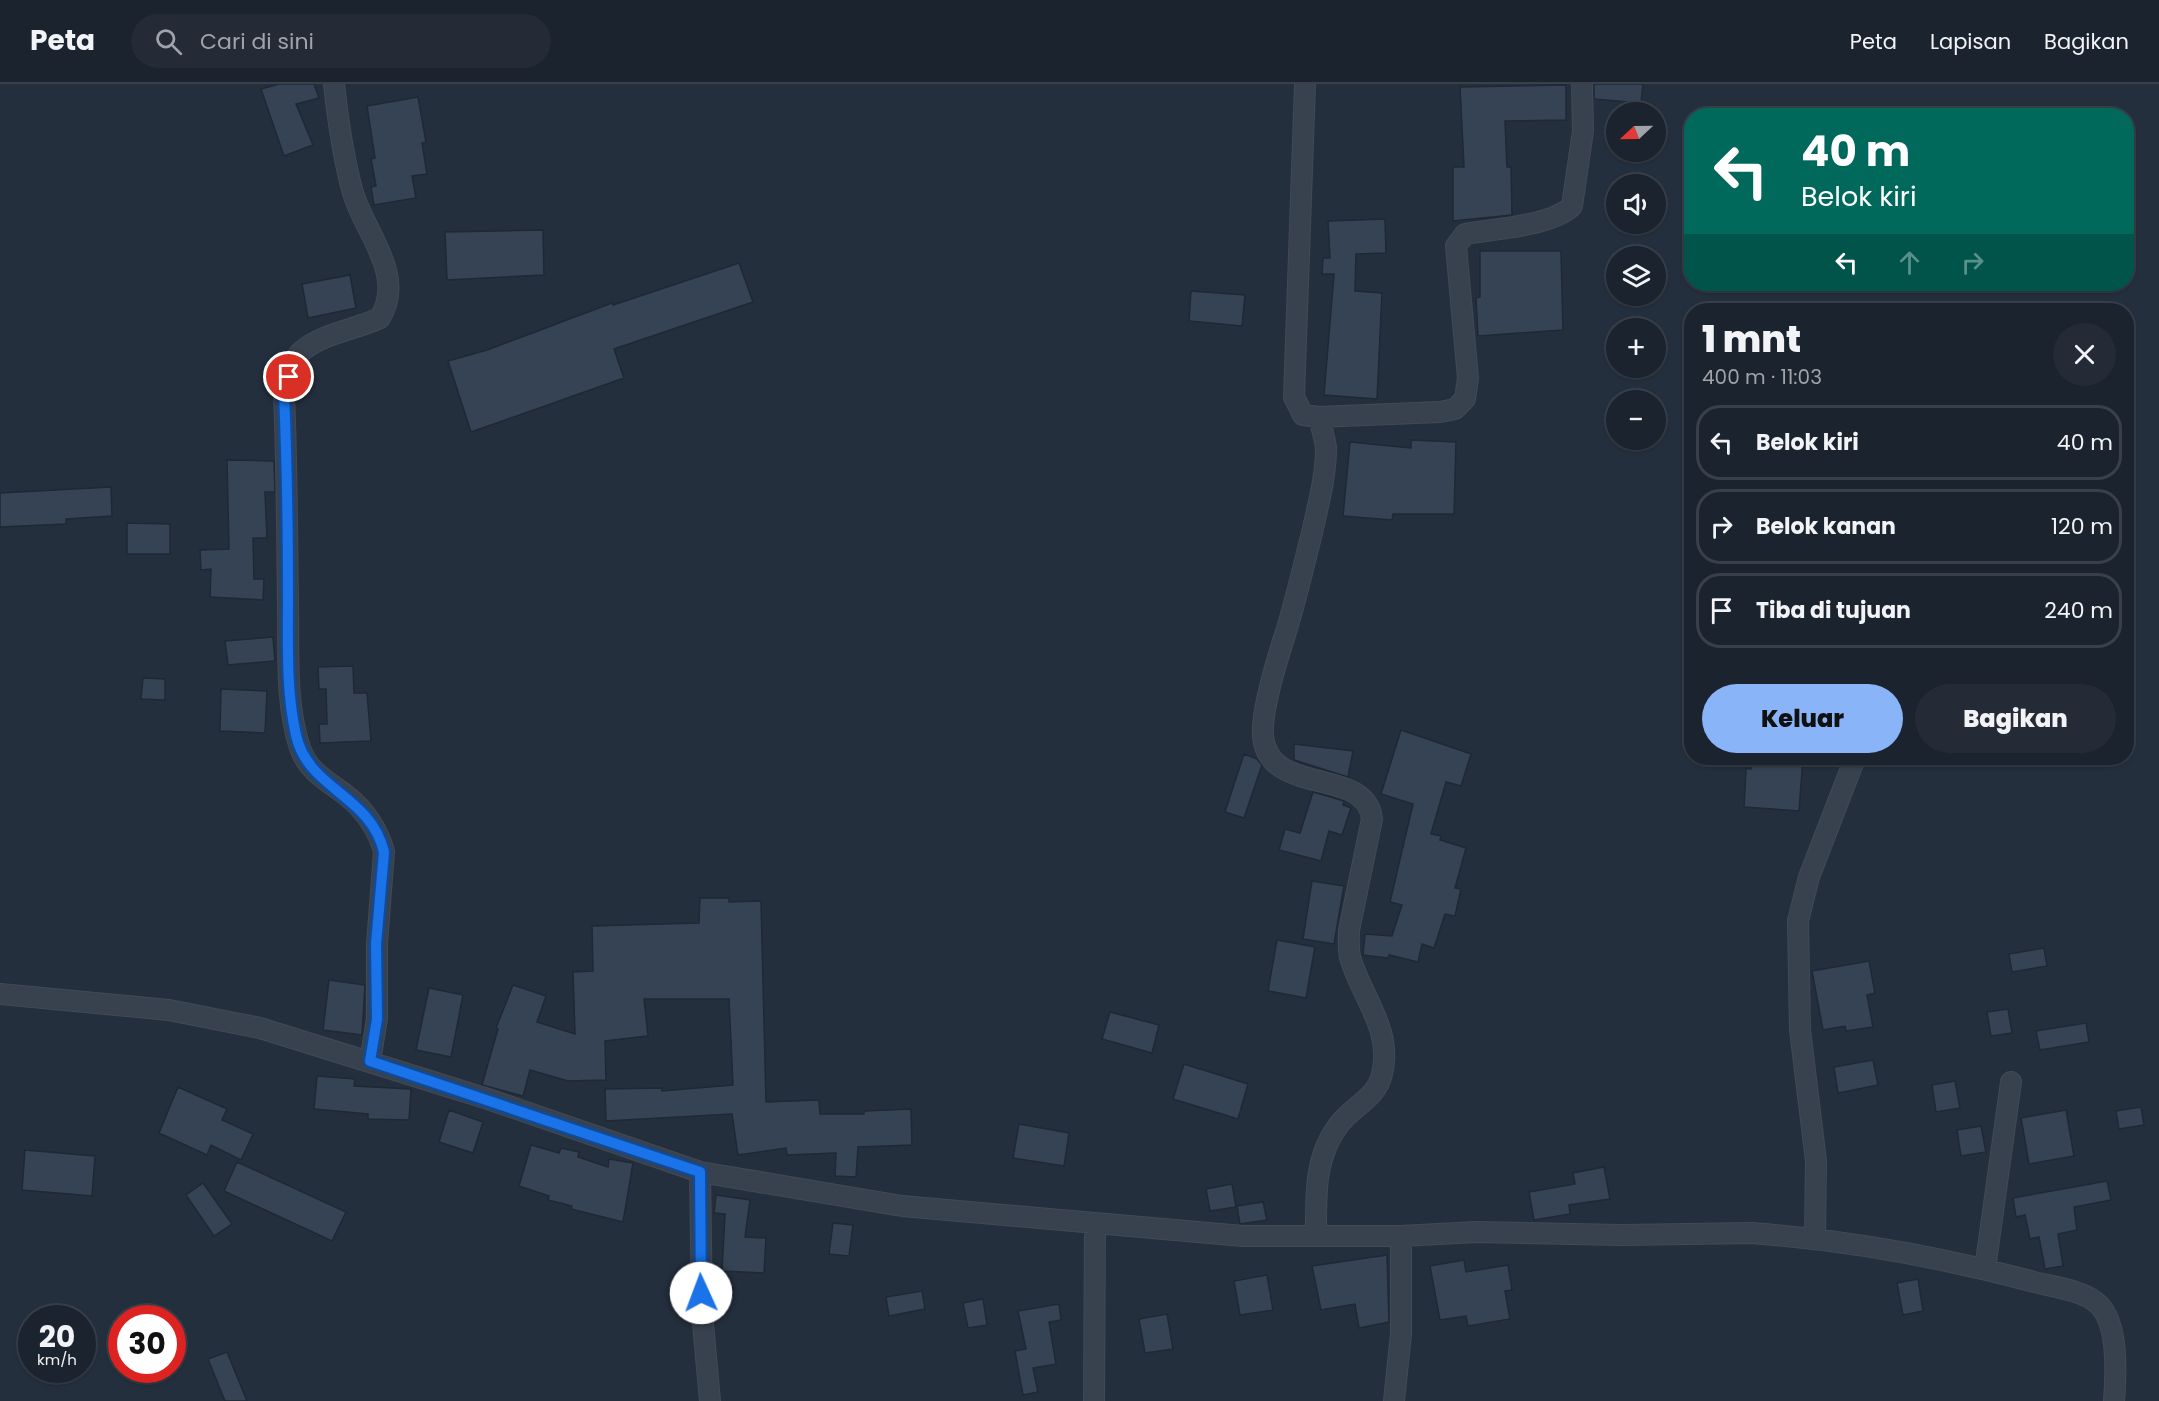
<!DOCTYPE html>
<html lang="id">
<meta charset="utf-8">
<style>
:root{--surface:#1b232e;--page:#242b36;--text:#f1f3f6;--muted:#a0a4aa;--line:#39404a;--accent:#8ab4f8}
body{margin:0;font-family:Poppins,sans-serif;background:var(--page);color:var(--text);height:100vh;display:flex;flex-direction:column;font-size:22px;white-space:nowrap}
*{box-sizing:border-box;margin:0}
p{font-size:20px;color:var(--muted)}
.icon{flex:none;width:33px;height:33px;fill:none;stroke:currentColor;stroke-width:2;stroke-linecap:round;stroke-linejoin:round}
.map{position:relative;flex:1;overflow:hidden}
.drawer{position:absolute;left:1684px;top:219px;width:450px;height:462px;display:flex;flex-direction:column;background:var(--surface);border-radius:24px;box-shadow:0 2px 4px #0004,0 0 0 2px var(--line)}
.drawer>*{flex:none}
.guide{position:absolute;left:1684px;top:24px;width:450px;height:183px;border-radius:24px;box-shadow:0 2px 4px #0004,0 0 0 2px var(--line);background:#00695c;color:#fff;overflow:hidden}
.needle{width:39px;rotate:248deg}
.controls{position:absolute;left:1606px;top:18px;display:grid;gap:12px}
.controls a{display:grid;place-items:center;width:60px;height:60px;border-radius:50%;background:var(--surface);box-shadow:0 2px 4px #0004,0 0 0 2px var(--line);font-size:30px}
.speed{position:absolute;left:18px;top:1221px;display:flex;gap:12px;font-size:30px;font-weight:700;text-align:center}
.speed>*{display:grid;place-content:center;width:78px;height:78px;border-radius:50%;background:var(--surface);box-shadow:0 2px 4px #0004,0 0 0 2px var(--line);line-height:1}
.speed small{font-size:15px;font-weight:400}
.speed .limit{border:9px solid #d22;background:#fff;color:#111}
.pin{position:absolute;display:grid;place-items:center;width:51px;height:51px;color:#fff;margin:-26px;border:3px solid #fff;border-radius:50%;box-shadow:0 2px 6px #0007}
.me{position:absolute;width:66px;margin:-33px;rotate:358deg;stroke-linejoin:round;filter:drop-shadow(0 0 4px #0008)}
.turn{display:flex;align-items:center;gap:21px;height:126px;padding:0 18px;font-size:27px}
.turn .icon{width:78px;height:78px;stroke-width:2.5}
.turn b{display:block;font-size:42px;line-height:51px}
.lanes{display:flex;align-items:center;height:57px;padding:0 18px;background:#0003;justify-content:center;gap:30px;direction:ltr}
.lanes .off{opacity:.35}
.round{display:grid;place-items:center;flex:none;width:63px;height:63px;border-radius:32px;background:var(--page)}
.overview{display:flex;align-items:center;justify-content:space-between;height:102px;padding:0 18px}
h1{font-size:36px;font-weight:800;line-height:45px}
.button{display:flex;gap:12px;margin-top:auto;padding:12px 18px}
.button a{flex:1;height:69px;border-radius:36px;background:var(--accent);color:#111;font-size:24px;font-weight:800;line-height:69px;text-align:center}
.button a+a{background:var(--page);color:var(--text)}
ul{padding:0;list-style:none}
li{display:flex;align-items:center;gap:18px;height:75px;margin:0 12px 9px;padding:0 6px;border:3px solid var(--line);border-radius:24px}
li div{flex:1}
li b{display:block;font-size:22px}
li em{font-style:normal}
header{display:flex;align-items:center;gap:36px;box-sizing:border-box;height:84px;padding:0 30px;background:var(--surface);border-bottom:2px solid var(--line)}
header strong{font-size:28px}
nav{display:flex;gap:33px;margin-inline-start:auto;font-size:21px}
.search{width:420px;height:54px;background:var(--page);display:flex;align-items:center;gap:15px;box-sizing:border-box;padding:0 21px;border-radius:33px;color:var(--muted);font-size:22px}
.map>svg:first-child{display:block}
</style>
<header>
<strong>Peta</strong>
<div class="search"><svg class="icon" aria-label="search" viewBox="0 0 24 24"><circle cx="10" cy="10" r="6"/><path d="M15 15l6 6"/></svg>Cari di sini</div>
<nav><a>Peta</a><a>Lapisan</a><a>Bagikan</a></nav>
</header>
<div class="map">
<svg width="2159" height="1317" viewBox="0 0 2159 1317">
<rect width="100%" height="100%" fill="#242f3e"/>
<path fill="#364354" stroke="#1f2835" stroke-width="1.5" d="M279,0h35l5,14 -23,6 17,41 -29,11 -23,-67z
M1594,0h49l-2,19 -47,-4z
M1566,1v35l-61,1 2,46h4l1,48 -59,6v-54h11l-4,-80z
M418,13l8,45 -4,1 5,31 -15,2 4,22 -42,7 -3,-18 5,-1 -5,-27 4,-1 -8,-52z
M1385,135l1,34 -30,1 -1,37 27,2 -5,106 -53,-4 10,-121h-12l1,-16h7l-2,-37z
M543,146l1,45 -97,5 -2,-48z
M1480,167h81l2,79 -85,6 -2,-38 4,-1z
M739,179l14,39 -139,47 10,29 -153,54 -23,-71 39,-11 125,-47 1,2z
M350,191l6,33 -48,10 -6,-34z
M1191,207l54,4 -3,31 -53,-5z
M1411,356l45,2 -2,72h-61l-1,6 -49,-4 7,-74 61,6z
M227,376l47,1 1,31h-10l2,46h-14l1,41h10l-1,21 -53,-3 1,-28 -10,1 -1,-20 29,-1z
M111,403l1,29 -46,3v5l-66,3v-34z
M127,439l43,1v30h-43z
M273,553l2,24 -47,4 -3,-24z
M353,582l1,27h13l4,48 -51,2 -1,-19h8l-1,-35h-7l-1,-22z
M143,594l22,1v21l-24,-1z
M221,605l46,2 -2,42 -45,-2z
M1401,646l70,24 -10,32 -15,-4 -15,52 10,2 -1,4 26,8 -11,40 6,1 -6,27 -10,-2 -11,34 -12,-4 -4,18 -29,-7 -1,3 -25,-3 2,-21 27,2 10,-31 -12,-3 23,-98 -32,-10z
M1294,660l59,7 -5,26 -54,-17z
M1244,670l13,5 5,6 -18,53 -19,-6z
M1751,674h52l-4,53 -55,-4 2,-38h5z
M1313,708l31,9 -1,4 8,3 -9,27 -13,-4 -8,30 -42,-11 6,-21 15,4z
M1312,797l32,5 -10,58 -31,-5z
M700,814h29v4l32,-1 5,201 53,-2 1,14h44v-3l47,-2 1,36 -54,2 -2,30 -21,-1 1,-23 -49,2 -1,-7 -48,7 -6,-41 -126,7 -1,-32 57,-1v3l71,-6 -4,-86h-85l4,37 -43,5 1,39 -38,1 -38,-11 -7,26 -41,-11 16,-56 -2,-1 17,-43 33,11 -9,26 38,12 -2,-62 20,-1 -1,-45 107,-3z
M1277,856l38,7 -9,51 -38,-7z
M2044,864l3,18 -35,6 -3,-18z
M1869,877l6,32 -8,2 6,32 -27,4 -1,-5 -22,4 -11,-59z
M329,896l36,5 -3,50 -39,-5z
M429,904l34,7 -12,62 -35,-7z
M2008,925l4,24 -21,3 -4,-24z
M1110,928l49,13 -7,28 -50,-14z
M2086,939l3,19 -49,8 -4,-19z
M1873,976l5,25 -40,8 -4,-26z
M1184,980l64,20 -10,35 -65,-20z
M317,992l38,3 -1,7 57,3 -2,31 -41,-1v-5l-54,-5z
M1955,997l5,27 -24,4 -4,-27z
M178,1003l49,22 -5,11 31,14 -12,26 -30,-15 -4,10 -48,-22z
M2141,1023l3,18 -25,4 -3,-18z
M449,1026l34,12 -10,31 -34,-11z
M2066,1026l8,46 -45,8 -8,-46z
M1019,1040l50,9 -5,33 -51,-8z
M1981,1042l5,26 -25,4 -4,-26z
M531,1061l28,8 2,-5 18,4 -1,5 30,10 1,-8 24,4 -10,59 -52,-13 1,-3 -24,-6 1,-4 -30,-10z
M25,1066l70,6 -3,40 -70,-6z
M237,1078l109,50 -14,29 -108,-50z
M1604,1083l6,32 -41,6 1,9 -36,6 -5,-28 46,-8 -2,-11z
M2107,1097l4,19 -37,7 3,23 -19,4 5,32 -18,3 -6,-32 -9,2 -5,-24 -9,2 -3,-19z
M203,1099l29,41 -18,12 -28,-41z
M1232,1100l4,23 -26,4 -4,-22z
M716,1111l34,5 -5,37 21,1 -2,35 -42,-2 3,-57 -11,-1z
M1263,1118l4,18 -27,4 -3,-18z
M833,1139l20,2 -4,31 -20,-2z
M1387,1171l2,67 -30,6 -4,-24 -34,6 -9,-44z
M1464,1176l2,12 42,-7 4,25 -7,1 5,28 -42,7 -2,-10 -26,4 -10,-54z
M1267,1191l6,35 -33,5 -6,-34z
M1918,1195l5,32 -20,4 -6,-32z
M922,1207l3,18 -36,7 -3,-19z
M983,1215l4,26 -19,3 -5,-25z
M1059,1220l2,16 -12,2 7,42 -23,4 5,24 -15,3 -8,-44 11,-2 -8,-38z
M1167,1230l6,35 -28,4 -6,-34z
M227,1268l20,49h-22l-17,-42z"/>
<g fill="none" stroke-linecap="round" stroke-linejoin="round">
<defs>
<path id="street" d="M334,0c4,37 9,73 19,109 12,40 53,82 27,125 -25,12 -57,15 -78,33 -11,9 -14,30 -18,43 3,70 3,140 4,210 1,46 -3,99 12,144 8,24 29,34 47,48 17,13 32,35 37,56l-7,92v75l-7,42
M1305,0l-11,313 9,18 16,2c2,10 6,21 7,31 0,29 -8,57 -14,85 -9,35 -17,71 -28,105 -8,25 -23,73 -21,98 5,62 103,29 109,83l-23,111c0,8 -1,18 1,27 11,40 43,72 32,117 -5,23 -27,31 -41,48 -27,33 -25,72 -25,113
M1319,333l121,-5 15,-3 10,-10 3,-21 -12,-132 9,-12c28,-5 87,-8 107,-28l11,-75 -1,-47
M0,910l169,16 91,18 228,71 212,73 202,34 341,30h158l75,-4 146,3 129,-2c96,7 190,24 283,49 20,5 49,8 64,22 21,19 18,71 16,97
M700,1088l2,141 8,88
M1815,1154l1,-77 -16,-131 -2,-109 11,-44 46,-119
M1985,1185l26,-187
M1094,1317l1,-178
M1394,1317l7,-67v-98"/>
</defs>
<use href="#street" stroke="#414a57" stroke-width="22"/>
<use href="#street" stroke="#38414e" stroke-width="20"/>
</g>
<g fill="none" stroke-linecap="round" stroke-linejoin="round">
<defs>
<path id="route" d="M289,293l-5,17c3,68 4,137 4,205 0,45 -2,93 8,136 12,55 74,59 88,117l-8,92 1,75 -7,42 330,111 1,121"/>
</defs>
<use href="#route" stroke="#114b97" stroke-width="15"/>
<use href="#route" stroke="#1a73e8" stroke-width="10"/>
</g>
</svg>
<div class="controls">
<a><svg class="needle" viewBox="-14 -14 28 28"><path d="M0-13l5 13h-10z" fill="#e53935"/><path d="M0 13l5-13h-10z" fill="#a0a4aa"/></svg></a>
<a><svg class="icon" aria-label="sound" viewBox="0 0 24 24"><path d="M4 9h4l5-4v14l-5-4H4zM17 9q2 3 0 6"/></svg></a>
<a><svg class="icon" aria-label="layers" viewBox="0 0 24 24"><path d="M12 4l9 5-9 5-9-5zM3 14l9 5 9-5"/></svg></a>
<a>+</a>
<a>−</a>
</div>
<div class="speed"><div>20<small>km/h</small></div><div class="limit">30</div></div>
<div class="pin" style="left:289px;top:293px;background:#d93025"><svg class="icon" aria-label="arrive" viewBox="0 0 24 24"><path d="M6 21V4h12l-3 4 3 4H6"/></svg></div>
<svg class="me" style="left:701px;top:1209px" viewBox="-20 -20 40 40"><circle r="19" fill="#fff"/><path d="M0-13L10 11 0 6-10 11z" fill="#1a73e8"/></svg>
<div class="guide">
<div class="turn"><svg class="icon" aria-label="left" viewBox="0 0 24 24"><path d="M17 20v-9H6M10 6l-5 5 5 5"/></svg><div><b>40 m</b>Belok kiri</div></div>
<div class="lanes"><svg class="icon" aria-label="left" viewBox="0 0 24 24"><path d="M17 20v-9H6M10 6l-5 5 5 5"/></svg><svg class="icon off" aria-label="ahead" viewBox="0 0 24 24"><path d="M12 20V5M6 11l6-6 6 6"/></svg><svg class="icon off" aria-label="right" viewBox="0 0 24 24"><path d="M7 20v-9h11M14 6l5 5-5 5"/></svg></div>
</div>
<section class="drawer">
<div class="overview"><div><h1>1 mnt</h1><p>400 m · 11:03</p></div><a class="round"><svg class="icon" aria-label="close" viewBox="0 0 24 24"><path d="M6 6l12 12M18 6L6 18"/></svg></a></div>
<ul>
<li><svg class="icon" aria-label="left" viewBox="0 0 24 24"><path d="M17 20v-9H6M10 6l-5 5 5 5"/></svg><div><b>Belok kiri</b></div><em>40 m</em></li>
<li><svg class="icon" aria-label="right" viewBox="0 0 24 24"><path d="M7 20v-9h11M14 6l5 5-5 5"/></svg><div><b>Belok kanan</b></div><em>120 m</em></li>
<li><svg class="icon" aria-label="arrive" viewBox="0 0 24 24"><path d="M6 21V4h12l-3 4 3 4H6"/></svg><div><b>Tiba di tujuan</b></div><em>240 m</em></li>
</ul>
<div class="button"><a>Keluar</a><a>Bagikan</a></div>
</section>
</div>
